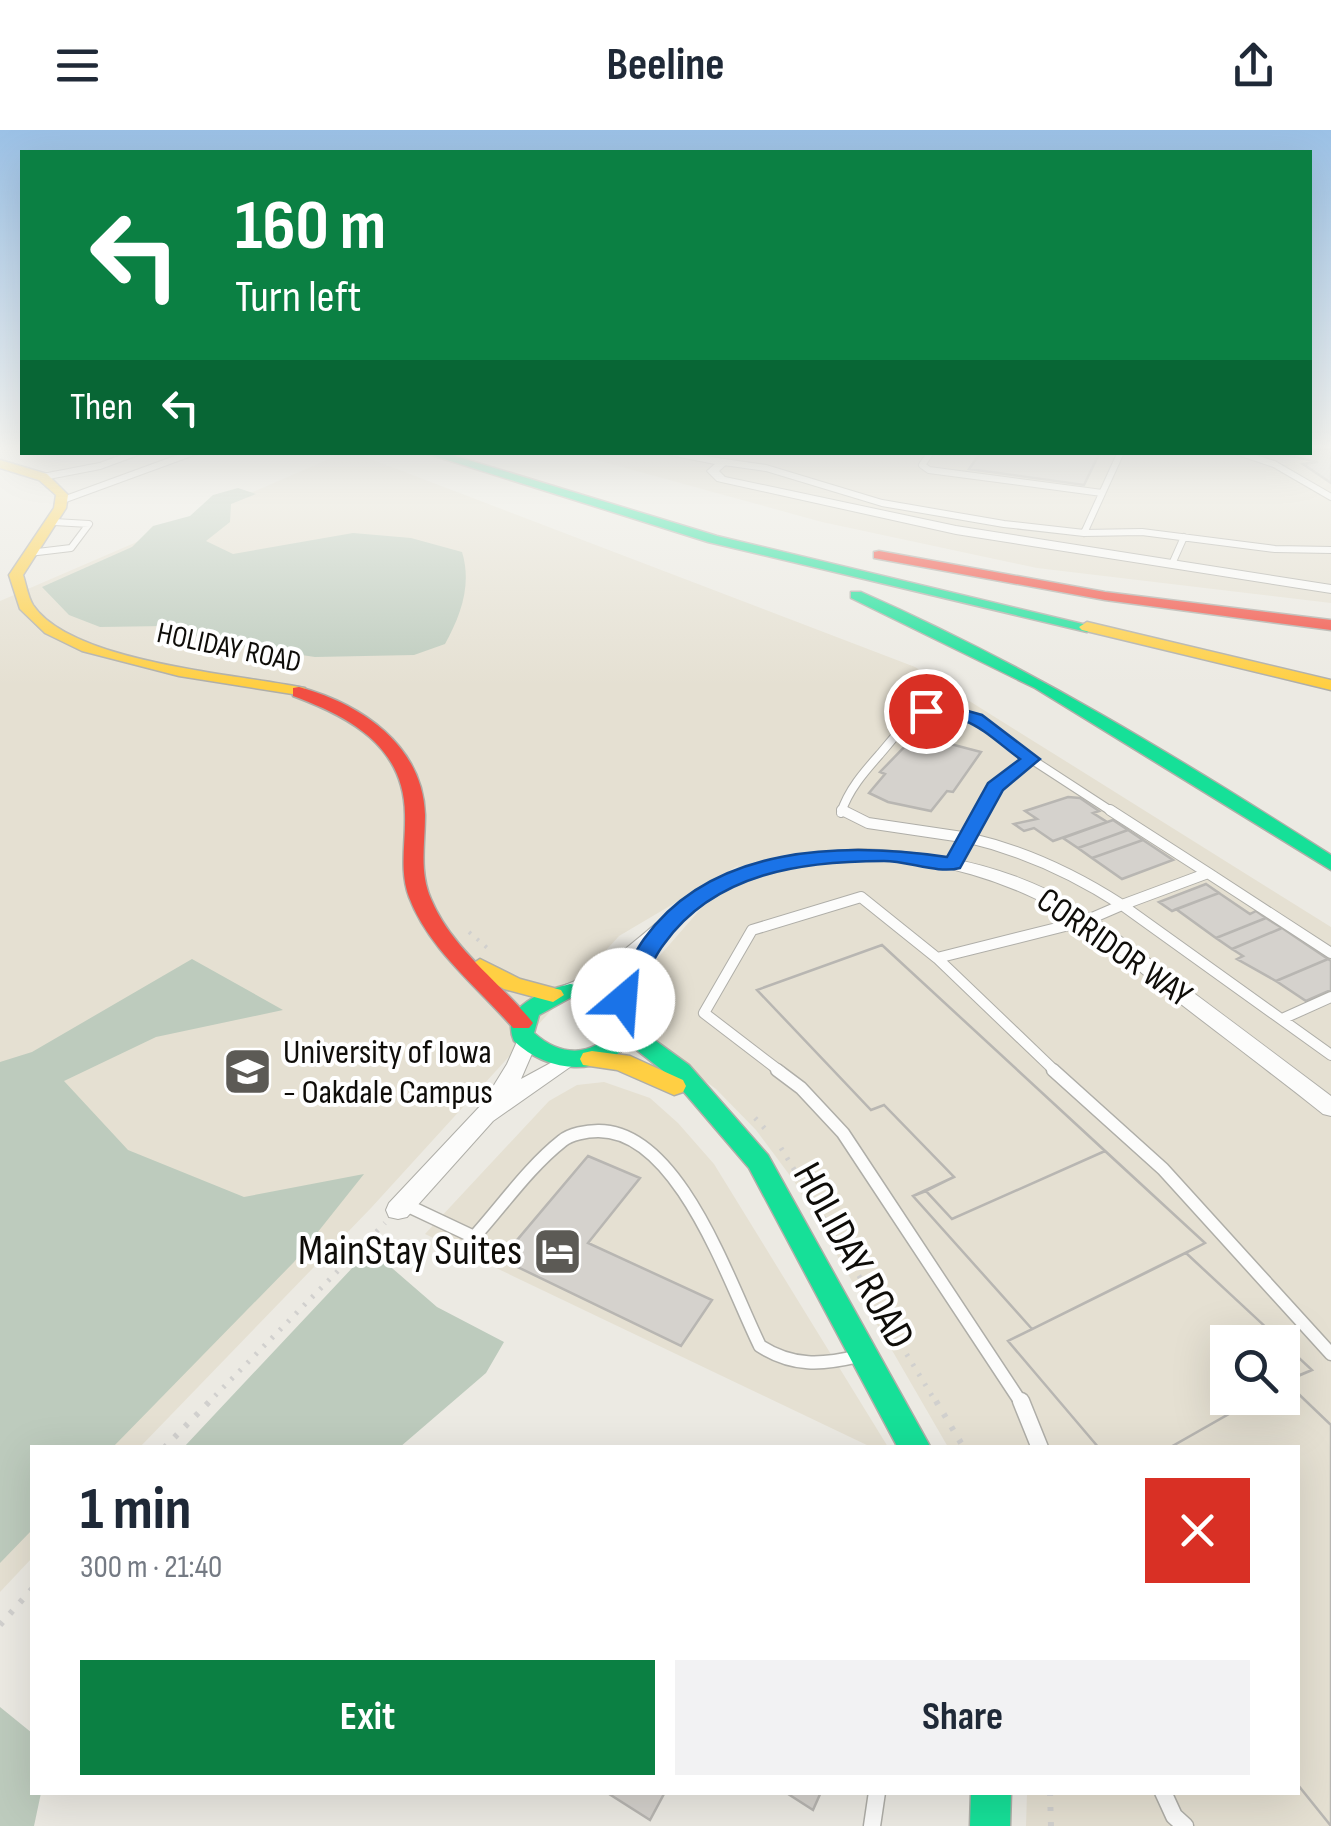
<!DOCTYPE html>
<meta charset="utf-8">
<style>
:root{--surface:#fff;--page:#f2f2f3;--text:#1f2937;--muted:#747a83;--accent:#0b8043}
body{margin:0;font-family:"Sofia Sans Condensed",sans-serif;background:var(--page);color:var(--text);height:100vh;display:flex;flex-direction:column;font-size:38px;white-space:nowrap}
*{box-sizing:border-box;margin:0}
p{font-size:32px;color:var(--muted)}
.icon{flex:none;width:55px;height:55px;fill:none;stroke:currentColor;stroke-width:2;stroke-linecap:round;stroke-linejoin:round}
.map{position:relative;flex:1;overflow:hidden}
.details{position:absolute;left:30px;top:1315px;width:1270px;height:350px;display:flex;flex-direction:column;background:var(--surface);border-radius:0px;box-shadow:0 10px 40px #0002}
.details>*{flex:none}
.banner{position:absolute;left:20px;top:20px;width:1292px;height:305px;border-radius:0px;box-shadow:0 10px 40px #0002;background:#0b8043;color:#fff;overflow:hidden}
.tools{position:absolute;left:1210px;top:1195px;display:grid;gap:20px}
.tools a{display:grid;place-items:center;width:90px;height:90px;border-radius:0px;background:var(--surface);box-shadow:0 10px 40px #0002;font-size:50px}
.pin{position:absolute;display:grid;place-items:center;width:85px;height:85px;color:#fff;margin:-42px;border:5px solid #fff;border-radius:50%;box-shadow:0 2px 10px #0007}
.me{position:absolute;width:110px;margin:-55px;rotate:27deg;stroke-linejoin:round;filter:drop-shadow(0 0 8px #0008)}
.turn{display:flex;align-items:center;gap:35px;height:210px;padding:0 50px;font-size:45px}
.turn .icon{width:130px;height:130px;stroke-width:2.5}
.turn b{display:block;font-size:70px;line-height:85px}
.then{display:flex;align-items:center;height:95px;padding:0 50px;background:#0003;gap:20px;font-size:38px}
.round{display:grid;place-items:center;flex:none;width:105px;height:105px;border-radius:0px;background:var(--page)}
.head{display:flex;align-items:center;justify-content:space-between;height:170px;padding:0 50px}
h1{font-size:60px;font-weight:700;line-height:75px}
.cta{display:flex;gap:20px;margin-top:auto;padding:20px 50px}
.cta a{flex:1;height:115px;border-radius:0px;background:var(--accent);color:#fff;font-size:40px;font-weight:700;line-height:115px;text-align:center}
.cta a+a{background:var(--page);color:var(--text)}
header{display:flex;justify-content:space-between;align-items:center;height:130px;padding:0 50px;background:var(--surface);font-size:45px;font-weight:700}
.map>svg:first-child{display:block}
</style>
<header><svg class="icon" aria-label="menu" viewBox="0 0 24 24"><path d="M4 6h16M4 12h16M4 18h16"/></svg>Beeline<svg class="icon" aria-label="share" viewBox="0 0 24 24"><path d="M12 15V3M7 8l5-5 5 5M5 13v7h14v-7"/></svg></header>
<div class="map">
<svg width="1331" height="1696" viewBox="0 0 1331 1696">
<rect width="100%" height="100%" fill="#eceae3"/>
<path fill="#e5e0d2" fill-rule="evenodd" d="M1310,319h21v154l-294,-35 -215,-46 -251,-69 739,-1z
M343,323h12l560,214 416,260v899h-305l1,-33 271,-1v-344l-350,-1 -154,-266 -38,-51 -40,-41 -69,-51 -10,-25 -2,-29 104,-119 -120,71 -248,272 -231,239 -108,1v110l-32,34v-991zM1228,1212h54v56h-54z
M604,952l46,16 28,25 36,41 174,283h-17l-446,-213 124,-133 28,-16z"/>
<path fill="#bdcbbd" d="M238,358l18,6 -25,10 -1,18 -24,19 27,13 120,-21 58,5 51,14c10,32 -1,63 -17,92l-31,11 -99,2 -101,-15 -49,-16 -65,1 -31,-12 -27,-28 90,-40 21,-21 37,-10 23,-21z
M192,829l91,51 -127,27 -92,44 64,69 116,47 120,-23 -70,88 -181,185 -81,1v82l-32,33v-501l32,-10z
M370,1119l67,58 67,35 -18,31 -86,74h-216z
M0,1577l32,26v59l9,1 -7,33h-34z"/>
<path fill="#d5d2cd" stroke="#b8b6b2" stroke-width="2.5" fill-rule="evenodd" d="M1310,319h21v34l-28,-19 15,-2 -45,-10h37z
M981,322h119l-16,33 -115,-16z
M916,605l65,17 -28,40 -6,-1 -16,20 -43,-9 -19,-9 16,-19 -5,-2z
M1068,667l12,1 19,13 -6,2 14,9 -54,19 -19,-13 -10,3 -10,-7 23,-5 -12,-8z
M1113,690l15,10 -50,18 -15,-10z
M1128,700l15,10 -51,18 -14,-10z
M1143,710l30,20 -51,19 -30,-21z
M1206,754l13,9 -47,18 -13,-9z
M1219,763l31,21 6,-3 10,7 -50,20 -40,-29z
M1266,788l16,10 -50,21 -16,-11z
M1282,798l46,31 -52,22 -39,-22 6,-3 -11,-7z
M882,815l323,298 -19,10 126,117 -27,11 46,44v401l-33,-41v-337h-199l-91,-107 24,-12 -119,-133 41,-19 -70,-72 -13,5 -114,-120zM1228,1212h54v56h-54z
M882,815l223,206 -153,68 -26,-28 28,-14 -70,-72 -13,5 -114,-120z
M1328,829l3,2v29l-25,11 -30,-20z
M1105,1021l100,92 -173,86 -119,-133 13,-5 26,28z
M588,1026l52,22 -52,65 124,57 -31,46 -180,-87z
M1186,1123l126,117 -30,13v-41h-54v56h29l-88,50h-70l-91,-107z
M1285,1251l46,44v401l-33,-41v-337h-129l88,-50h25z
M606,1662h59l-15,28z
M785,1662h36l-8,18z"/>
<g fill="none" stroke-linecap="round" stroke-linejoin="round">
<defs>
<path id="lane-far4" d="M931,322l-9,13 7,5 173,23
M940,322h21
M1238,322l36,12 57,33
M724,332l42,6 116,35 122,21 80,9 58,-1 133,17 56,1
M43,347l57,-11 38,-14
M63,370l131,-48
M1084,403l37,-81
M29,423l42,-5 18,-24 -35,-2
M1172,434l12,-27"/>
<path id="lane-far3" d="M1031,629l83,54
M841,683c7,-23 24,-42 39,-59 13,-15 28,-36 47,-43 32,-12 79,30 104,48l-36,28 -13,26"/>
<path id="lane-far2" d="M842,680l26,13 101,15 14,-28
M953,734l16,-26c56,13 105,36 153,67l86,-32 -98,-63
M1208,743l123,80
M1282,889l49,-22
M781,942l-77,-59 48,-83 109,-33 76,61
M1056,942l-119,-114 148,-37 37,-16 209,150"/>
<path id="lane-far1" d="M777,940l24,18 42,45 179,271
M1053,940l110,99 168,185
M404,1074l70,33c28,-31 55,-70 88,-96 8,-7 25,-10 36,-10 81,-1 131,152 162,215 33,21 62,19 99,10"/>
<path id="lane" d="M1021,1271l19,47
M1163,1662l11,24 11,10
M872,1696l5,-34"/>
<path id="street" d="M654,322h29l41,7 5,3 -10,9 6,6 231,49 375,59v8l-375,-59 -239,-53 -10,-10 8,-7z
M859,719c77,2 153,17 220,58 37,23 70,52 104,78 50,37 99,74 148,111v20l-8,-2c-54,-43 -109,-84 -163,-126 -35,-28 -69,-61 -110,-82 -96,-51 -231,-70 -329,-13 -25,14 -45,34 -65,53l3,4 -22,37 -6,30h-14c-7,-16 2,-34 11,-48 -18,13 -37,22 -58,28l-10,-6 3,-5c53,-21 81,-56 126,-89 49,-35 111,-44 170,-48z
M526,905l11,7 -16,37 48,-26 11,7 -87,61 -86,96 -9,2 -9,-2 -3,-7 3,-7 94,-100 24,-39 12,-27z"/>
<path id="fast" d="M422,322h20l275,84 378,91 -8,5 -379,-90z
M851,462h10c166,73 318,166 470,263v15l-296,-182 -184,-90z
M570,854l38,5 24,18 6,21 51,37 79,90 163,293h-33l-149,-280 -78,-91 -42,-33c-33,35 -83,27 -115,-3 -15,-35 31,-51 56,-57zM570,868l24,3 19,14 2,15c-24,27 -54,27 -81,3l5,-18z
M971,1662h40l-1,34h-40z"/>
<path id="slow" d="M0,330l47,14 21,21 -2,13 -43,67c3,9 5,22 10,30 38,57 201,69 266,82l6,1v8l-126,-20 -97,-25 -37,-18 -25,-24 -11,-34 45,-67 2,-13 -17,-15 -39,-12z
M1087,492l244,58v10l-249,-60 -3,-3z
M480,829l40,20 41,11 3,5 -11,7 -49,-13 -32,-18 -3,-5z
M592,921l38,5 53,24 3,6 -3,6 -9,3 -57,-25 -34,-5 -3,-6 3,-6z"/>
<path id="jam" d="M879,421l226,41 226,28v10l-226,-30 -231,-42v-6z
M299,557c62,17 124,58 126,128 0,29 -6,57 6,84 20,48 65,80 98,119l4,5 -4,5h-16c-36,-42 -84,-78 -104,-131 -10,-27 -3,-55 -4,-83 -1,-68 -55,-97 -112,-118v-8z"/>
</defs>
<use href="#lane-far4" stroke="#afaea8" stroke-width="8"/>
<use href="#lane-far3" stroke="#afaea8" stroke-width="10"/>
<use href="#lane-far2" stroke="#afaea8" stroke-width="12"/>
<use href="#lane-far1" stroke="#afaea8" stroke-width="15"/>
<use href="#lane" stroke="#afaea8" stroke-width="19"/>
<use href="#street" stroke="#afaea8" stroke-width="2"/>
<use href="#fast" stroke="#afaea8" stroke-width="3"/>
<use href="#slow" stroke="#afaea8" stroke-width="3"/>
<use href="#jam" stroke="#afaea8" stroke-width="3"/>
<path stroke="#d1d0ce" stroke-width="4" stroke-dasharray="2.5 8" stroke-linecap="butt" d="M469,802l23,20"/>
<path stroke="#d1d0ce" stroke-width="5" stroke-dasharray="2.5 9" stroke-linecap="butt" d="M755,988l14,15
M781,1018l156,256
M207,1274l178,-181"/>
<path stroke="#d1d0ce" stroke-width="6" stroke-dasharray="4 11" stroke-linecap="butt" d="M936,1271l28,47
M164,1318l46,-47
M0,1495l32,-36
M1050,1662l1,34"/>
<use href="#lane-far4" stroke="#fcfcfb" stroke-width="6"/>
<use href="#lane-far3" stroke="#fcfcfb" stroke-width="8"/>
<use href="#lane-far2" stroke="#fcfcfb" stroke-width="10"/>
<use href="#lane-far1" stroke="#fcfcfb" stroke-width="12"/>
<use href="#lane" stroke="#fcfcfb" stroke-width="16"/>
<use href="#street" fill="#fcfcfb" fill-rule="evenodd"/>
<use href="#fast" fill="#16e098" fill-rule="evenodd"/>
<use href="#slow" fill="#ffcf43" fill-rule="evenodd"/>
<use href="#jam" fill="#f24e42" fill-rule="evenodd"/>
</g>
<linearGradient id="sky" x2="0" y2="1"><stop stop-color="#9bc1e6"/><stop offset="0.57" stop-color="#f6f6f2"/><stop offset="1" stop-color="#f6f6f2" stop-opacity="0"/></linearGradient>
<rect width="1331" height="556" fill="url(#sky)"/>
<path fill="#1a73e8" stroke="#114b97" stroke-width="2.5" d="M950,576l32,9 58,44 -37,31 -43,78c-23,6 -51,-7 -76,-7 -80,0 -169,11 -220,83 -14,18 -21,42 -33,61h-16l-3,-5c10,-20 19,-43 32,-61 68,-95 200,-97 303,-82l41,-74 32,-24c-17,-12 -36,-31 -55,-38 -16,-6 -36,-1 -48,-10l9,-5z"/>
<defs>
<symbol id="university-square" viewBox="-11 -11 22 22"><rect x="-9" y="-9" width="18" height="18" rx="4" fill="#5c5a55" stroke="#fff"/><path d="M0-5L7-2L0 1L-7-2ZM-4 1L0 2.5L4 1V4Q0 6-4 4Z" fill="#fff"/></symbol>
<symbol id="hotel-square" viewBox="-11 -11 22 22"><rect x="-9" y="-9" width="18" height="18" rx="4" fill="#5c5a55" stroke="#fff"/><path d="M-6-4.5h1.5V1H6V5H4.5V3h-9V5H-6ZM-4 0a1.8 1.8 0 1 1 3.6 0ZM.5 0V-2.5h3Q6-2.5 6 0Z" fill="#fff"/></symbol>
</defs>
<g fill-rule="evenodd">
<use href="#university-square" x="220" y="914" width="55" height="55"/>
<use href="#hotel-square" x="530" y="1094" width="55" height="55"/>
</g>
<g text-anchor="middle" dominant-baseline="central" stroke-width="8" stroke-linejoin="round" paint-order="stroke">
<g font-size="30" fill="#0f0d09" stroke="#fff">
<text transform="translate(229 518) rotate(12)">HOLIDAY ROAD</text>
</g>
<g font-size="35" fill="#0f0d09" stroke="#fff">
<text transform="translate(1114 818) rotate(35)">CORRIDOR WAY</text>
</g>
<g font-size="35" fill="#0f0d09" stroke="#fff" text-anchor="start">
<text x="283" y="922">University of Iowa<tspan x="283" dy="40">- Oakdale Campus</tspan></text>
</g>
<g font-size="42" fill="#0f0d09" stroke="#fff" text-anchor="end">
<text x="522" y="1121">MainStay Suites</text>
</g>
<g font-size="42" fill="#0f0d09" stroke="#fff">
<text transform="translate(853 1126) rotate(61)">HOLIDAY ROAD</text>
</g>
</g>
</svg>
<div class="tools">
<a><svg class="icon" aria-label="search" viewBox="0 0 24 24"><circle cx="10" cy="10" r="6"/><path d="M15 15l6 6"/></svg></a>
</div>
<div class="pin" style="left:926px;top:581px;background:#d93025"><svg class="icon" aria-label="arrive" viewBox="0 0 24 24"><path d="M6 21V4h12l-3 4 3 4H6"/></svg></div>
<svg class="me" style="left:623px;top:870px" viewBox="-20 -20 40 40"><circle r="19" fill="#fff"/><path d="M0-13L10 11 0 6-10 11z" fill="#1a73e8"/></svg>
<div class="banner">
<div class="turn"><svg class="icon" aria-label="left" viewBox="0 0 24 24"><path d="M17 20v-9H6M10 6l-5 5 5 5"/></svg><div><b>160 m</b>Turn left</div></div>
<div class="then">Then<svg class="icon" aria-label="left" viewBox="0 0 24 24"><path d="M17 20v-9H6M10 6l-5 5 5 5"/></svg></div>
</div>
<section class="details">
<div class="head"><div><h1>1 min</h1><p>300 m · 21:40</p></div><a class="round" style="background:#d93025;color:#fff"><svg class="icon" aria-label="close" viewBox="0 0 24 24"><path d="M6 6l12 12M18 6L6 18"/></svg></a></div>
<div class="cta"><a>Exit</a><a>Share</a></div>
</section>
</div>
